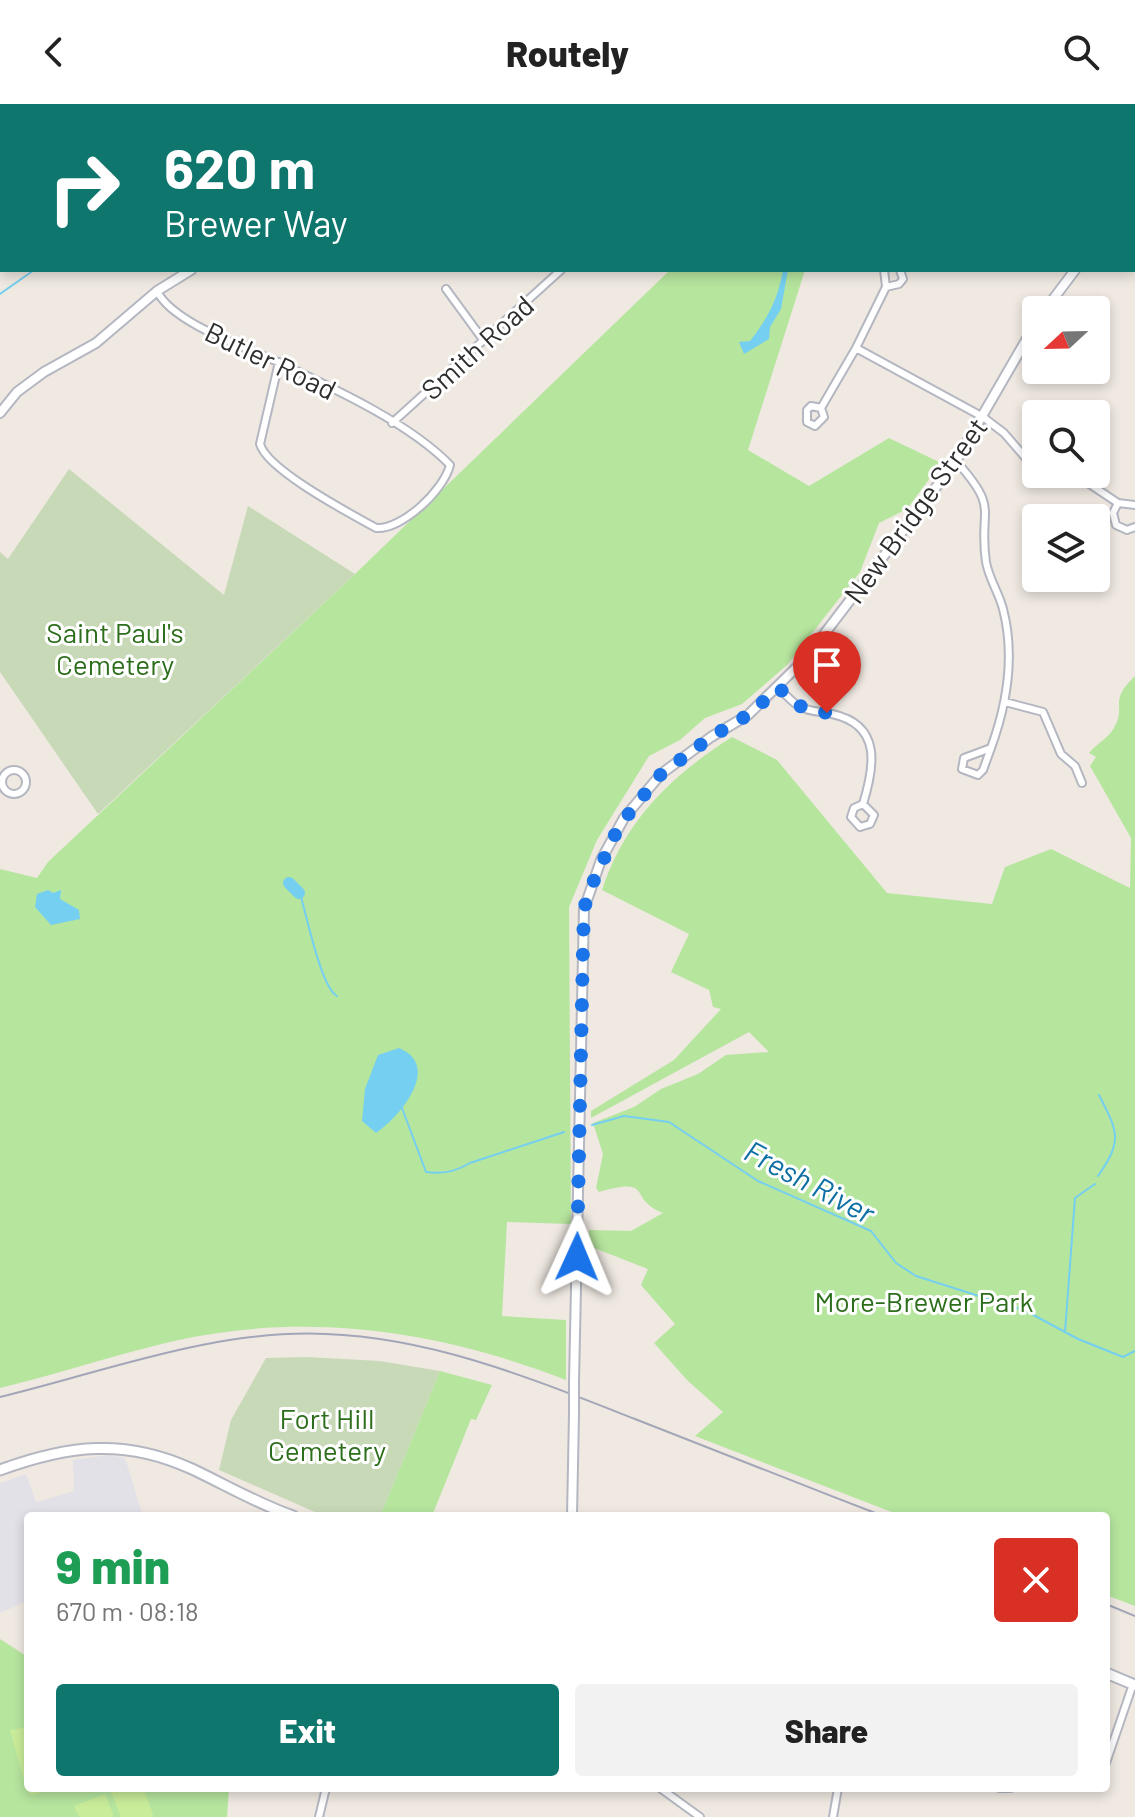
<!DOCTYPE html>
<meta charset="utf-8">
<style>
:root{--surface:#fff;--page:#f2f2f2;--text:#222;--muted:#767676;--accent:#0f766e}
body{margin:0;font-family:Barlow,sans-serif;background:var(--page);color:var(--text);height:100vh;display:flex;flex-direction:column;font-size:30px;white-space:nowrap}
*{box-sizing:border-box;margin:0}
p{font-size:26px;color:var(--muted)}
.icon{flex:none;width:44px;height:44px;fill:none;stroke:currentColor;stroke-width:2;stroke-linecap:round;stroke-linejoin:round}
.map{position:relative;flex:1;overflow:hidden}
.sheet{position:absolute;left:24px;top:1408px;width:1086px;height:280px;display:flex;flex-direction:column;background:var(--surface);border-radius:8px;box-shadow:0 4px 12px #0003}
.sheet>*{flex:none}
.hud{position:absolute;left:0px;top:0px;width:1136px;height:168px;box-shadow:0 4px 12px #0003;background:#0f766e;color:#fff;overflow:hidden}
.needle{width:52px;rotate:248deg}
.controls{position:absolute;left:1022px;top:192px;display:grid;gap:16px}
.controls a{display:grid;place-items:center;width:88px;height:88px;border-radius:8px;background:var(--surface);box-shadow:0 4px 12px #0003;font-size:40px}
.pin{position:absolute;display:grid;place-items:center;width:68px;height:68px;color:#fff;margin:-82px -34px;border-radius:50% 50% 50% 0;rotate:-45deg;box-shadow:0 0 8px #0007}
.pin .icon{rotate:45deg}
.me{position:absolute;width:88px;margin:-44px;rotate:1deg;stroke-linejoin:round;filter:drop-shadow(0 0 6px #0008)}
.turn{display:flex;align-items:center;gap:28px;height:168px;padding:0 32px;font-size:36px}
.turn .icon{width:104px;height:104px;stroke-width:2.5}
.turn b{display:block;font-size:56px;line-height:68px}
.round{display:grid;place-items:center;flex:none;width:84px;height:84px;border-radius:8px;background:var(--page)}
.overview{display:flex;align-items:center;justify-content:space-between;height:136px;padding:0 32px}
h1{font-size:48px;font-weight:800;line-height:60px;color:#1e9e55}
.cta{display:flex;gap:16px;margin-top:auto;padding:16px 32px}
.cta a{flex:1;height:92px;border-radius:8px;background:var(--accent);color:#fff;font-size:32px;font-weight:800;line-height:92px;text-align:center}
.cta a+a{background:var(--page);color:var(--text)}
header{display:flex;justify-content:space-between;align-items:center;height:104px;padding:0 32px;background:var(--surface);font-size:36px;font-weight:800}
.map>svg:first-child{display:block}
</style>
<header><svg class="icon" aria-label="back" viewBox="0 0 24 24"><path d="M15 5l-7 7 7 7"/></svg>Routely<svg class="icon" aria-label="search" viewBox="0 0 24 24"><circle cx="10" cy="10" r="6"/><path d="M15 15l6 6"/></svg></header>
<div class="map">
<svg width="1135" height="1713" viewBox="0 0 1135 1713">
<rect width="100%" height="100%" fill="#efe9e1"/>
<path fill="#e3e1e8" d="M109,1351l16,3 18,58h-115v85l-28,12v-130l26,-9 10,28 38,-11 -1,-31z"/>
<path fill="#b6e59e" d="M670,166h135l-57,180 61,36 80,-48 52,25 -34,46 -28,14 -19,49 -73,93 -45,39 -37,14 -25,22 -31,16 -52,84 -28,67 2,317 -64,-2 -5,94 64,4v60c-126,-49 -258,-69 -392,-39 -60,14 -116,33 -174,47v-519l37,9 11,-16 307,-288z
M1135,572v930l-29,-11v-79h-204l-207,-80 28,-24 -35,-31 -34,-38 21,-19 -34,-39 7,-16 -59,-23v-16l42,1 32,-18c-37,-14 -7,-37 -64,-21l-3,-4 7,-34 -10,-31 41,-16 27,-18 37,-15 28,-19 43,-3 -20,-20 -158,86v-7l83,-51 47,-51 -8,-2 -4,-17 -38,-18 18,-38 -87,-44c23,-70 69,-114 130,-153l45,23 110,133 105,11 13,-37 46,-18 79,39 1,-50 -41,-72 6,-9 -7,-4c9,-11 21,-15 27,-29 9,-20 -7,-23 19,-48z
M440,1267l52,14 -16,35 -5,-1 -39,97h-52z
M0,1535l28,18v131h201l-2,29h-227z"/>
<path fill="#c8d9b8" d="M69,365l155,126 24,-89 107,68 -257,240 -98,-142v-120l8,7z
M307,1253l73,4 60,10 -60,145h-56l-105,-46 12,-50 35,-62z"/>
<path fill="#c9ec9a" d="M28,1623v61h28l-24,7 -5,-4 -17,-61z
M121,1684h22l11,29h-33l-10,-25z
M105,1690l9,23h-35l-5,-11z"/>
<path fill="#75cff0" d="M783,166h5l-7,39 -11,18 -1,12 -25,15 -5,-12 11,-1c18,-23 28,-42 33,-71z
M48,786l5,3 8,-3 -1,9 19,11 1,9 -29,6 -16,-18 2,-13z
M399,944c44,18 0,70 -23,85l-14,-12 3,-32 13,-34z"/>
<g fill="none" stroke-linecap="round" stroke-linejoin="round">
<path stroke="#75cff0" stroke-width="2" d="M133,0v2
M972,2l4,-2
M0,190l34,-24
M301,793c6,20 20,90 36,99
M402,1004l24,64c18,2 28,0 44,-9l94,-31
M592,1021l32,-9 45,6 89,59 113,50 25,32 20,13 110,35 52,28 45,18 12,-6
M1098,1072c25,-36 20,-44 1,-81
M1065,1228l10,-134 20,-14"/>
<path stroke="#75cff0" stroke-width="12" d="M289,779l10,10"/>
<defs>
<path id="minor" d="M745,2l3,-2
M886,183l13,-3 4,-5 -3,-9
M446,185l38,52
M157,187c16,33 92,57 125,73 53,25 127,59 168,101 -6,25 -48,65 -74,63 -25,-14 -109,-58 -116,-84l19,-82
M856,244l30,-61 -2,-17
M821,304l-10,-2 -4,4v12l8,4 9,-9 -3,-9 35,-60 127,69 21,16 32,37
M392,319l169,-153
M956,357c45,50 22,46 30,101 3,17 13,31 17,47 12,46 4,95 -12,139l-27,10 -2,11 16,6 5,-5 8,-22
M1045,370l43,9 30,20 17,2
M1118,399l-5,10 3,12 11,5 8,-3
M779,584c5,5 11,12 18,17 10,7 23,6 35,9 51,11 42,54 31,90l-9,4 -3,9 9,10 10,-3 4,-9 -11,-11
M1005,598l38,10 18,42 14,12 7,17
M2 678a12 12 0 1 1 24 0a12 12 0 1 1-24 0Z
M1106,1659l27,-79
M660,1684l40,29
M999,1684h12
M319,1713l7,-29
M833,1713l5,-29"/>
<path id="tertiary" d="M256,0l1,2
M1134,96l1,-1
M1045,206l30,-40
M0,309l17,-21 27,-20 52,-29 61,-52 34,-21
M574,1278l10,-473 17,-49 23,-42 37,-44 50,-37 37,-22 58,-57 150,-197 80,-138
M572,1412l2,-102"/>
<path id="secondary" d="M0,1366c68,-25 125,-32 192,-1 34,16 66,35 101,47
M1106,1569l29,12"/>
</defs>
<use href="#minor" stroke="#b4b7c1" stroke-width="10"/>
<use href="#tertiary" stroke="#b4b7c1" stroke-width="12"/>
<use href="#secondary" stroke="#b4b7c1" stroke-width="13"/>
<use href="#minor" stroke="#fff" stroke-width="6"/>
<use href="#tertiary" stroke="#fff" stroke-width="8"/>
<use href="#secondary" stroke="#fff" stroke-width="9"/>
<path stroke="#a3a6b8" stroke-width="2" d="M0,1293c107,-26 215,-68 326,-63 109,4 209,46 309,85 82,32 165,65 248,97
M1106,1500l29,12"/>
<defs>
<path id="tertiary-bridge" d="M574,1278v32"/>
</defs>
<use href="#tertiary-bridge" stroke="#b4b7c1" stroke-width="12" stroke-linecap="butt"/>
<use href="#tertiary-bridge" stroke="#fff" stroke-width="8"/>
</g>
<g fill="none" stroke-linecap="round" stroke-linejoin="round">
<path stroke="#1a73e8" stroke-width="14" stroke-dasharray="0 25.2" d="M577,1153l6,-309 1,-39 6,-20 29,-63 42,-52 50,-37 37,-22 31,-27 17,17 31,8"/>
</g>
<g text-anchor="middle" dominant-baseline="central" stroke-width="6" stroke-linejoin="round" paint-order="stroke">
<g font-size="28" fill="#2e2e2e" stroke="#fff">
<text transform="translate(477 243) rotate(-42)">Smith Road</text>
<text transform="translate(271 256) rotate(26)">Butler Road</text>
<text transform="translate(915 406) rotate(-54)">New Bridge Street</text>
</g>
<g font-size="28" fill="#2c6e1b" stroke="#fff">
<text x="115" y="528">Saint Paul's<tspan x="115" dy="32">Cemetery</tspan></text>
<text x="924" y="1197">More-Brewer Park</text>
<text x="327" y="1314">Fort Hill<tspan x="327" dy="32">Cemetery</tspan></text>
</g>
<g font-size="30" font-style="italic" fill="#0d6fa3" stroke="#fff">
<text transform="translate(810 1077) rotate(28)">Fresh River</text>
</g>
</g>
</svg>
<div class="controls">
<a><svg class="needle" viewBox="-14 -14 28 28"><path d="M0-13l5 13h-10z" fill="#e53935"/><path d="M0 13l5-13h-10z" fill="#767676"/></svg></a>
<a><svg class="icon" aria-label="search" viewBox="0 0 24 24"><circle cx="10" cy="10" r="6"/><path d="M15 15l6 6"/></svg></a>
<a><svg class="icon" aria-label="layers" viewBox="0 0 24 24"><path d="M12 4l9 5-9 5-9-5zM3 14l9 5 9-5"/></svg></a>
</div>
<div class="pin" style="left:827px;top:609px;background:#d93025"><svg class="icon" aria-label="arrive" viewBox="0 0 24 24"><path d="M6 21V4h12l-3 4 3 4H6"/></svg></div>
<svg class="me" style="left:577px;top:1153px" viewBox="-20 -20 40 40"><path d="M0-17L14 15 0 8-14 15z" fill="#1a73e8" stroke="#fff" stroke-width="4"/></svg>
<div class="hud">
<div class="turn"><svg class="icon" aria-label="right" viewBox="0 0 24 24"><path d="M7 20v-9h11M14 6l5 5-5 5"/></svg><div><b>620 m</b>Brewer Way</div></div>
</div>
<section class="sheet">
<div class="overview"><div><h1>9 min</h1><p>670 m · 08:18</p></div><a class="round" style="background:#d93025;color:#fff"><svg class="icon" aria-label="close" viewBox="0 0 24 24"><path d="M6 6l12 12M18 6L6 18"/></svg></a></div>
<div class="cta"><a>Exit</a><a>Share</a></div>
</section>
</div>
